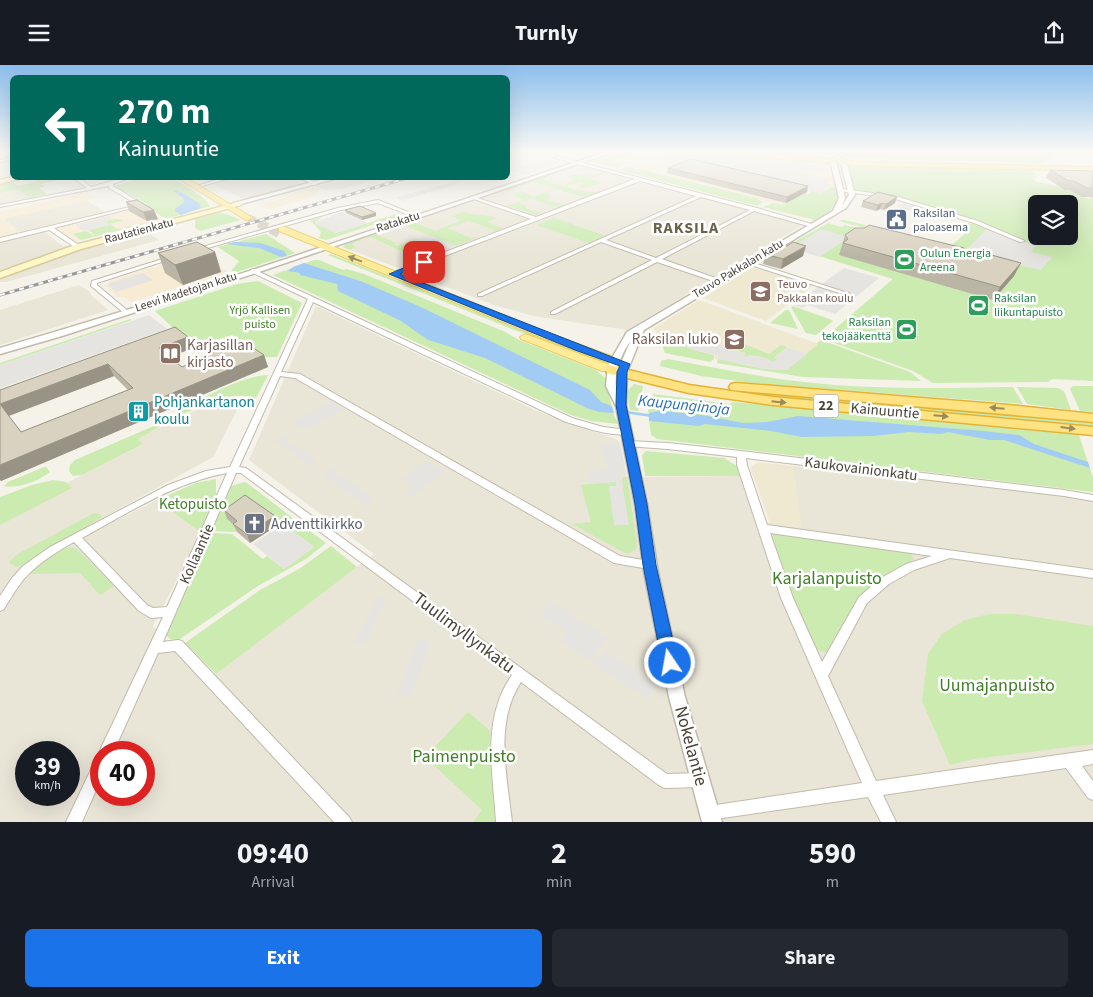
<!DOCTYPE html>
<meta charset="utf-8">
<style>
:root{--surface:#171b24;--page:#242831;--text:#f1f3f6;--muted:#9ea1a6;--accent:#1a73e8}
body{margin:0;font-family:"Source Sans 3",sans-serif;background:var(--page);color:var(--text);height:100vh;display:flex;flex-direction:column;font-size:19px;white-space:nowrap}
*{box-sizing:border-box;margin:0}
p{font-size:16px;color:var(--muted)}
.icon{flex:none;width:28px;height:28px;fill:none;stroke:currentColor;stroke-width:2;stroke-linecap:round;stroke-linejoin:round}
.map{position:relative;height:757px;overflow:hidden}
.side{display:flex;flex-direction:column;background:var(--surface);flex:1}
.side>*{flex:none}
.hud{position:absolute;left:10px;top:10px;width:500px;height:105px;border-radius:8px;box-shadow:0 5px 20px #0002;background:#00695c;color:#fff;overflow:hidden}
.fabs{position:absolute;left:1028px;top:130px;display:grid;gap:10px}
.fabs a{display:grid;place-items:center;width:50px;height:50px;border-radius:8px;background:var(--surface);box-shadow:0 5px 20px #0002;font-size:25px}
.speed{position:absolute;left:15px;top:676px;display:flex;gap:10px;font-size:25px;font-weight:700;text-align:center}
.speed>*{display:grid;place-content:center;width:65px;height:65px;border-radius:50%;background:var(--surface);box-shadow:0 5px 20px #0002;line-height:1}
.speed small{font-size:12px;font-weight:400}
.speed .limit{border:8px solid #d22;background:#fff;color:#111}
.pin{position:absolute;display:grid;place-items:center;width:42px;height:42px;color:#fff;margin:-21px;border-radius:10px;box-shadow:0 2px 8px #0006}
.me{position:absolute;width:55px;margin:-28px;rotate:348deg;stroke-linejoin:round;filter:drop-shadow(0 0 4px #0008)}
.turn{display:flex;align-items:center;gap:18px;height:105px;padding:0 25px;font-size:22px}
.turn .icon{width:65px;height:65px;stroke-width:2.5}
.turn b{display:block;font-size:35px;line-height:42px}
.eta{display:flex;justify-content:space-evenly;align-items:center;height:85px;text-align:center}
.eta b{font-size:30px;font-weight:700;line-height:35px}
.cta{display:flex;gap:10px;margin-top:auto;padding:10px 25px}
.cta a{flex:1;height:58px;border-radius:8px;background:var(--accent);color:#fff;font-size:20px;font-weight:700;line-height:58px;text-align:center}
.cta a+a{background:var(--page);color:var(--text)}
header{display:flex;justify-content:space-between;align-items:center;height:65px;padding:0 25px;background:var(--surface);font-size:22px;font-weight:700}
.map>svg:first-child{display:block}
</style>
<header><svg class="icon" aria-label="menu" viewBox="0 0 24 24"><path d="M4 6h16M4 12h16M4 18h16"/></svg>Turnly<svg class="icon" aria-label="share" viewBox="0 0 24 24"><path d="M12 15V3M7 8l5-5 5 5M5 13v7h14v-7"/></svg></header>
<div class="map">
<svg width="1093" height="757" viewBox="0 0 1093 757">
<rect width="100%" height="100%" fill="#f5f2e9"/>
<path fill="#e9e5d7" fill-rule="evenodd" d="M579,100l224,60 -176,105 -94,-14 -42,-12 -145,-56 2,-5z
M201,113h132l-89,21z
M349,113h34l-42,11 -15,1 -10,-3z
M18,124l12,9 -30,7v-12z
M86,135l19,12 -85,20 -16,-13z
M43,166l20,15 17,2 66,-17 13,9 -153,42h-6v-40z
M79,220l11,7v2l18,16 -108,35v-35z
M316,241l223,106 77,27 4,4 7,34 114,-1 15,45 45,6 -8,-61 266,28 34,7v321h-1093v-306l142,-71 -6,-6 81,-39 26,-2 -30,59 -105,58 7,6 42,-21 44,33 -48,93 52,56 169,-128 -125,-94zM26,688h43v42h-43zM101,688h43v42h-43z"/>
<path fill="#f7ebd3" d="M638,86h74l55,8 63,5 7,24 -25,3 -30,14 -173,-44z
M316,122l6,2 -7,4 2,2 -15,5 -34,10 -10,-5 33,-9 -4,-2z
M88,127l8,6 -91,21 15,13 -20,5v-25z
M140,143l20,12 -86,22 -18,-14z
M198,189l29,18 -96,30 -7,-5h-6l-14,-12 6,-1 -2,-3z"/>
<path fill="#efe9d2" d="M753,202l60,19 -47,35 -63,-23z
M699,235l128,47 -31,27 -82,-15 1,-4 -21,-5 -37,-15 -3,-7z
M758,397l35,4 9,61 -32,-4 -19,-53v-4z"/>
<path fill="#cbebb0" fill-rule="evenodd" d="M630,86l7,1 -24,9 9,4 -5,3 -26,-6z
M809,86h250l-16,12 -191,-5z
M847,100l181,6 11,3 -6,1 5,3h-6l5,4 39,8 6,7 11,2v182l-41,-2 -4,3 -115,1 -20,-12 -90,-32 70,-60 -106,-33 41,-23 14,4 3,-2 110,26 -117,-30 7,-1 106,26 18,-16 -9,-2 6,-5 20,2 -94,-30 -37,-5zM1036,139h33v32h-33z
M624,102l11,1 121,30 7,4 -6,4 -138,-36z
M599,106l9,2 -19,5 14,5 -20,5 -5,-2 6,-3 -5,-1 -13,4 10,4 3,-1 -2,1 2,1 19,1 -14,5 -27,-8 -9,3 2,5 -3,3 17,5 -7,2 -26,-8 -13,4 9,3 -1,1 1,2 16,4 -7,2 -28,-9 17,-7 -11,-3 3,-2 -3,-1 7,-2 13,6 22,-9 -15,-4 -9,3 8,-3 -6,-2 -24,8 -3,-1 38,-13 2,1 -4,2 7,2 -2,1 16,4 10,-7 -6,-2c12,-5 21,0 33,-5z
M64,112l2,1 -25,6 4,2 -6,2 8,6 -17,4 -12,-9 -18,4v-9l12,-3 6,5 19,-4 -4,-4z
M140,113c9,0 19,-2 28,0 10,1 38,19 42,28l-44,13 -20,-12v-3l-31,-18z
M832,122l5,1c4,19 -8,24 -22,32l-52,-13 10,-4 9,2 23,-12 3,1 4,-3 9,2z
M464,147c11,4 21,2 32,6l-9,4 16,6 -12,5 4,-3 -26,-9 -22,7 24,10 7,-1 -22,9 -52,-21 8,-3 23,9 26,-10 -6,-4 -6,-1z
M219,148l8,1 14,6 -41,11 -5,-3v-9z
M399,148l2,3 -75,24 -7,-2 2,-6 -11,-12 13,-3 -8,5 21,11z
M554,153l52,18 -17,7 -52,-18z
M115,154l10,1 -15,4 7,5 42,-9 -78,20 -8,-6 13,-3 6,4h3l-6,-5 20,-5 -5,-4z
M266,169l29,19 -61,20 -2,-3 7,-9 -21,-14z
M375,169l21,9 -1,2 1,1 25,-9 -6,3 11,5 -10,3 16,7 -12,5 -49,-23 -9,2v1l-11,4 5,3 -7,3 -6,-3 2,-3z
M331,189l213,85 -27,-8 -189,-76z
M314,195h5l24,10 3,-1 18,5 139,57 16,9 77,30 9,8 9,38 5,8 -28,-3 -20,-6 -298,-140z
M258,216l44,22 -25,54h-11l-34,-22 -34,11 -14,-11 -184,67v-12l173,-62 -18,-17 82,-27z
M793,241l39,14 1,1 -17,14 -10,-2 -15,-26z
M786,245h3l9,19 -28,-6z
M130,254l2,1 -132,45v-2z
M659,271l35,14 20,5v4l-4,3 -45,-9z
M734,275l35,14 12,-9 6,2 -13,10 3,3 -5,2c-6,-5 -18,-8 -26,-5l-2,-1 1,-3 -19,-6z
M821,275l89,32 11,9 -118,-4 -86,-14 1,-4 46,10 23,1 30,-25v-2z
M668,294c45,8 90,18 136,23 68,8 139,6 209,5l10,17 -270,-21 -52,-7 -41,-10 1,-5z
M268,310l-12,23c-7,0 -12,-3 -19,-2 -30,2 -72,29 -100,43l6,5 -61,31 -9,1 -4,-5 1,-6 5,-5 102,-44 -1,-2c20,-14 69,-39 92,-39z
M634,319l9,2 -5,25 -8,-1 -3,-19z
M1073,321h20v26l-13,-1 -10,-22z
M1017,322l41,1 6,3 7,19 -44,-6z
M712,324l381,33v5l-325,-29z
M654,329l74,10 6,-2 345,33 14,43v14l-436,-53 -6,-4c-1,-13 -7,-31 3,-41z
M646,386l78,7 13,8 4,10h-96l-3,-21z
M44,402h2l4,5c-11,9 -32,17 -46,14l4,-4z
M624,412h3l10,67 -1,6 -9,4 -55,-30 19,-2 -10,-37 35,-4 1,5h-8l19,38 -6,-45z
M216,414v18l-15,36 -44,-33 39,-17z
M53,415l13,2 6,6 -72,37v-28l32,-12z
M245,417l2,1 47,36 -9,6 -4,-2 -40,7 -4,2 -25,-1 19,-45z
M94,448h3l5,4 -57,34 -17,13 -12,3 -7,-5 9,-8z
M299,458l27,20 -20,16 -48,27 -78,53c-5,1 -9,2 -13,-3v-5l45,-98 20,1 31,25 4,-3 17,13 30,-22 -24,-18z
M772,467l138,21 4,6 -35,20 -24,24 -26,49c-8,1 -12,-3 -18,-8l-41,-111z
M331,481l26,21 -141,107 -31,-31 75,-53 39,-21z
M70,482l7,2 37,37 -14,9 -20,-22 -50,1c9,-12 24,-25 40,-27z
M989,549h27l77,12v118l-119,15 -24,6 -28,-64 6,-47 14,-20 23,-14z
M468,647l22,19 5,91h-22l9,-12 -57,-53z"/>
<path fill="#e6e4e0" d="M657,86h35l62,10 3,-1 -1,-2 50,6 22,5 1,4 -29,-5 -5,4 36,7 -6,3 8,4 -12,7 -171,-40z
M546,94l15,4 -36,12 -15,-5z
M252,113h9l3,1h-4l1,1 9,2 -10,2 5,3 12,-4 -5,-2 19,-3 -9,2 6,3 -33,9 3,2 -5,1 -12,-6h-8l5,-2 -11,-5 7,-2 9,5 14,-4z
M458,115l5,2 -32,10h-6l2,1 -24,8 -8,-3z
M903,138l53,14 1,2 -2,2 -59,-14z
M341,147l27,11 -32,10 -22,-10z
M109,151l4,3 -8,3 5,3 -26,6 -9,-6z
M393,163l21,9h7l8,-2 27,11 -8,3 -28,-11 -9,3 -24,-11z
M988,163l47,18 -4,6 21,5 -11,13 -77,-18z
M820,165h6l22,8 -28,19 -30,-9z
M844,203l35,10 -44,36 -28,-9 -4,3 -10,-3z
M143,208l10,7 -37,12 -9,-8z
M149,250l18,14 -167,59v-23z
M696,273l49,16 -1,2 2,1 4,-2 19,4 2,3 6,-2 -3,-2 13,-11 20,7 -20,16 -23,-1 -46,-10 1,-4 -23,-4 -12,-5z
M330,337l13,7 -37,21 -13,-8z
M281,371l37,26 -7,4 -37,-26z
M600,378h20l5,24 -6,1 10,57h-15l-5,-39h7v-4l-25,2 -3,-12 20,-3z
M427,396l18,11 -34,24 -6,-4 8,-6 -12,-7z
M331,404l44,30 -9,6 -44,-31z
M283,459l31,23 -30,22 -31,-25z
M378,532l8,1 -21,46 -10,-1z
M552,537l56,36 -14,18 5,4 7,-9 51,34 -11,14 -86,-59 7,-8 -27,-18z
M418,575l13,2 -20,54 -14,-3z"/>
<path fill="#a3ccf4" d="M177,125l22,13 2,5 -20,7 -6,-4v-2l9,-7 -1,-4 -10,-7z
M235,177l26,1 23,8 3,5 -6,1 -22,-9 -33,-4z
M304,198l59,19 60,26 167,82 11,12 11,4 2,7 -14,-1 -11,-3 -104,-51 -57,-18 -27,-19 -63,-30 -1,-7 -37,-9v-2l-12,-2 5,-4z
M660,346l42,4 41,8 24,-1 31,-6 185,15 36,4 15,9 54,18 2,6 -86,-28h-14l-42,-8 -7,2 -32,-2 -35,4 -72,1 -31,-6 -66,-7 -6,2 -50,-5v-8z"/>
<g fill="none" stroke-linecap="round" stroke-linejoin="round">
<path stroke="#a3ccf4" stroke-width="2.5" d="M625,347l28,4"/>
<path stroke="#d3cfc5" stroke-width="7" stroke-dasharray="7 4" stroke-linecap="butt" d="M249,153l12,6"/>
<path stroke="#d3cfc5" stroke-width="9" stroke-dasharray="9 4.5" stroke-linecap="butt" d="M259,158l21,11"/>
<defs>
<path id="minor" d="M555,91l202,52 58,17 -3,2 -58,-16 -92,48 59,21v2l-2,1 -62,-21 -102,52h-4v-2l101,-52 -51,-18 -119,54h-4v-2l218,-98 -56,-15 -245,94h-4v-2l140,-54 -60,-21v-2l65,21 99,-38 -80,-21zM701,132l49,13 -94,48 -50,-18z
M12,92v2l-12,3v-2z
M72,112h6l13,10 34,-10h8l-20,7v2l31,19 -90,23 26,18v2h-4l-27,-18 -49,12v-4l138,-33 -29,-17v-2l-109,21v-2l87,-17z
M225,112h9l-32,9 -2,-1z
M298,112h7l13,7 -4,1z
M841,124l54,7 83,25 47,20 -5,1 -46,-19 -82,-25 -53,-7v-1z
M378,135l40,16 -4,1 -36,-14 -37,7 -144,41 -5,-1 146,-42z
M169,192l5,1 -77,25v2l31,26v2h-4l-33,-27 1,-5z
M747,197h4l100,32 -5,1 -99,-31z
M253,204l319,149 31,9 26,3 1,2c-11,8 -50,-6 -64,-10l-253,-120 -32,70 19,2 320,182 29,5 4,1 1,3 -1,3 -4,1 -35,-6 -319,-185 -15,-2 -41,91 7,1 421,306 33,-1 5,2 2,5 -2,5 -5,2 -35,1 -5,-2 -139,-104c-27,41 -14,94 -9,140h-16c-3,-50 -15,-103 16,-147l-271,-202h-5l-73,169 15,-2 4,1 167,176 3,5h-18l-159,-171 -17,2 -45,100h-12v26l-19,43h-16l30,-63 5,-2 -2,-4 2,-5 62,-131 -12,1 -12,-7 -65,-69c-18,10 -37,22 -51,38 -7,9 -13,19 -19,29l-4,2v-15l12,-18 11,-12 27,-19 118,-62 38,-14 24,-4 78,-168 -57,-27v-2zM227,408l-60,134 -14,1 -6,-3 -65,-67c46,-25 93,-56 145,-65z
M629,376l39,2 73,8 323,39 29,5v6l-29,-5 -318,-38 1,7 20,60 326,45v8l-143,-20 -36,12 -25,14 -22,19 -39,73 48,105 217,-31v14l-11,2 11,15v19l-5,-2 -22,-30 -183,27 13,27h-15l-13,-25 -159,23 -5,-2 -2,-5 2,-5 5,-2 153,-23 -81,-185 -44,-133v-8l-69,-8 -42,-3 -1,-2zM770,468l162,23 -26,8 -25,14 -22,19 -37,65 -29,-64z"/>
<path id="tertiary" d="M609,86h7l-360,122 -194,63 -62,18v-6c205,-59 407,-130 609,-197z
M843,93l3,2 9,35 -9,13 -202,122 -17,42 -1,33 21,99 11,68 27,125 37,125h-20l-33,-125 -25,-125 -9,-68 -19,-98 -10,-20 2,-21 19,-33 206,-121 6,-13 -9,-38 3,-2 3,2 9,38 -3,8 7,-11 -9,-35zM631,275l-14,32 -1,16c-2,-18 5,-33 15,-48z
M331,112h11l-105,28 -3,-2z"/>
<path id="secondary" d="M12,112h13l-25,7v-4z
M239,137l3,2 -1,1 -160,44 -81,29v-6l75,-27z"/>
<path id="primary" d="M724,86h14l126,11 229,5v4l-229,-5 -92,-8z
M176,112h9l68,41 -7,2z
M279,162h6l263,106 71,26 2,2 -6,3 -4,-1 -71,-26 -261,-106z
M525,269l85,31 2,3 -2,3h-8l-81,-32 -1,-2z"/>
<path id="trunk" d="M612,301l77,19 84,12 320,30v8l-320,-30 -84,-12 -82,-20 -1,-3 1,-3z
M736,318l272,22 85,9v8l-362,-32 -2,-3 2,-3z"/>
</defs>
<use href="#minor" stroke="#c1bbab" stroke-width="2"/>
<use href="#tertiary" stroke="#c1bbab" stroke-width="3"/>
<use href="#secondary" stroke="#d7cb97" stroke-width="3"/>
<use href="#primary" stroke="#e9cc63" stroke-width="2"/>
<use href="#trunk" stroke="#e4b333" stroke-width="3"/>
<use href="#minor" fill="#fff" fill-rule="evenodd"/>
<use href="#tertiary" fill="#fff" fill-rule="evenodd"/>
<use href="#secondary" fill="#fff7c9" fill-rule="evenodd"/>
<use href="#primary" fill="#ffeb98" fill-rule="evenodd"/>
<use href="#trunk" fill="#ffe281" fill-rule="evenodd"/>
<defs>
<path id="rail" d="M0,230l411,-118"/>
</defs>
<use href="#rail" stroke="#989898" stroke-width="3"/>
<use href="#rail" stroke="#fff" stroke-width="2" stroke-dasharray="5" stroke-linecap="butt"/>
</g>
<path fill="#bbb5a5" fill-rule="evenodd" d="M668,103l139,24 -21,11 -119,-30z
M1050,105l43,1v28l-2,-2h-9l-12,-7h-5l-19,-12z
M863,136l32,2 -11,7 -4,-1 -4,2 -15,-4z
M126,137l32,17 -11,2 -18,-10z
M345,145l31,3v3l-14,4 -16,-7z
M845,170l119,13 -2,6 52,22 -21,24 -154,-45z
M215,187l6,20 -38,13 -18,-12 -7,-20z
M765,189l38,2 -22,13 -18,-5z
M175,262l18,21 -23,9 12,10 82,-12 4,12 -267,114 -1,-91zM114,311l14,14 -107,42 -12,-16z
M224,445l54,15 -28,18 -13,-11 -4,-8 -6,-5z"/>
<path fill="#999386" d="M808,121l-1,6 -21,11 1,-6z
M897,132l-2,6 -11,7 2,-6z
M882,138l-2,6 -4,2 2,-6z
M154,145l4,9 -11,2 -4,-9z
M376,148v3l-14,4v-3z
M806,181l-3,10 -22,13 2,-10z
M215,187l6,20 -38,13 -8,-20z
M1021,198l-7,13 -21,24 7,-13z
M188,272l5,11 -29,11 -5,-11z
M264,290l4,12 -267,114 -1,-1v-15z
M108,299l6,12 -106,40 -8,-12z
M275,451l3,9 -28,18 -3,-9z"/>
<path fill="#dad2c0" stroke="#999386" d="M691,94l117,27 -21,11 -119,-29z
M1050,105l43,1v17h-6l-13,-7h-5z
M878,127l19,5 -11,7 -4,-1 -4,2 -15,-4z
M137,135l17,10 -11,2 -17,-10z
M360,141l16,7 -14,4 -17,-7z
M869,160l95,23 -5,5 20,5 5,-5 37,10 -21,24 -157,-44 5,-4 -3,-4 10,-7h10z
M197,177l18,10 -40,13 -17,-12z
M793,177l13,4 -23,13 -18,-5 16,-10 6,2z
M175,262l13,10 -29,11 23,19 45,-21 19,-3 18,12 -264,110v-61l21,28 112,-44 -25,-24 -108,40v-14z
M245,430l30,21 -28,18 -14,-10 4,-3 -13,-11z"/>
<defs><path id="oneway-solid" d="M-6-.8H1V-3.2L6.5 0L1 3.2V.8H-6Z" transform="scale(1.25)"/></defs>
<use fill="#9b8f63" href="#oneway-solid" transform="translate(355 194) rotate(-159)"/>
<g fill="#9b8b58">
<use href="#oneway-solid" transform="translate(779 337) rotate(6)"/>
<use href="#oneway-solid" transform="translate(997 343) rotate(-175)"/>
<use href="#oneway-solid" transform="translate(941 351) rotate(5)"/>
<use href="#oneway-solid" transform="translate(1068 363) rotate(7)"/>
</g>
<linearGradient id="sky" x2="0" y2="1"><stop stop-color="#8cbeed"/><stop offset="0.45" stop-color="#faf9f5"/><stop offset="1" stop-color="#faf9f5" stop-opacity="0"/></linearGradient>
<rect width="1093" height="192" fill="url(#sky)"/>
<path fill="#1a73e8" stroke="#114b97" d="M421,196l6,1 -27,12 230,90 -3,8 -1,33 21,99 9,61 22,98 -2,5 -6,2 -6,-2 -2,-5 -19,-98 -8,-61 -19,-99 1,-33 3,-6 -45,-16 -186,-76z"/>
<defs>
<symbol id="civic-square" viewBox="-11 -11 22 22"><rect x="-9" y="-9" width="18" height="18" rx="4" fill="#5c6f8a" stroke="#fff"/><path d="M-.6-6.5H3V-4.5H.6V-3L4-1V1h2V6H-6V1h2V-1L-.6-3ZM-1.2 2.5V6h2.4V2.5Z" fill="#fff"/></symbol>
<symbol id="stadium-square" viewBox="-11 -11 22 22"><rect x="-9" y="-9" width="18" height="18" rx="4" fill="#2e9e5b" stroke="#fff"/><path d="M0-5a6.5 5 0 1 0 0 10a6.5 5 0 1 0 0-10ZM-3.5-1.8h7v3.6h-7Z" fill="#fff"/></symbol>
<symbol id="school-square" viewBox="-11 -11 22 22"><rect x="-9" y="-9" width="18" height="18" rx="4" fill="#8d6e63" stroke="#fff"/><path d="M0-5L7-2L0 1L-7-2ZM-4 1L0 2.5L4 1V4Q0 6-4 4Z" fill="#fff"/></symbol>
<symbol id="library-square" viewBox="-11 -11 22 22"><rect x="-9" y="-9" width="18" height="18" rx="4" fill="#8d6e63" stroke="#fff"/><path d="M-6-4Q-3-5.5-.7-3.5V5Q-3 3-6 4ZM6-4Q3-5.5 .7-3.5V5Q3 3 6 4Z" fill="#fff"/></symbol>
<symbol id="building-square" viewBox="-11 -11 22 22"><rect x="-9" y="-9" width="18" height="18" rx="4" fill="#0f9aa8" stroke="#fff"/><path d="M-4-6H4V6H1V3H-1V6H-4ZM-2.5-4.3h1.7v1.8h-1.7ZM.8-4.3h1.7v1.8H.8ZM-2.5-1h1.7V.8h-1.7ZM.8-1h1.7V.8H.8Z" fill="#fff"/></symbol>
<symbol id="church-square" viewBox="-11 -11 22 22"><rect x="-9" y="-9" width="18" height="18" rx="4" fill="#6b7280" stroke="#fff"/><path d="M-1.2-6h2.4v3.5h3.3v2.4h-3.3V6h-2.4V-.1h-3.3v-2.4h3.3Z" fill="#fff"/></symbol>
</defs>
<g fill-rule="evenodd">
<use href="#civic-square" x="884" y="142" width="25" height="25"/>
<use href="#stadium-square" x="892" y="182" width="25" height="25"/>
<use href="#school-square" x="748" y="214" width="25" height="25"/>
<use href="#stadium-square" x="966" y="228" width="25" height="25"/>
<use href="#stadium-square" x="894" y="252" width="25" height="25"/>
<use href="#school-square" x="722" y="262" width="25" height="25"/>
<use href="#library-square" x="158" y="276" width="25" height="25"/>
<use href="#building-square" x="126" y="334" width="25" height="25"/>
<use href="#church-square" x="242" y="446" width="25" height="25"/>
</g>
<g text-anchor="middle" dominant-baseline="central" stroke-width="5" stroke-linejoin="round" paint-order="stroke">
<g font-size="12" fill="#4e5e75" stroke="#fff" text-anchor="start">
<text x="913" y="148">Raksilan<tspan x="913" dy="14">paloasema</tspan></text>
</g>
<g font-size="12" fill="#494337" stroke="#fff">
<text transform="translate(398 157) rotate(-18)">Ratakatu</text>
<text transform="translate(139 166) rotate(-15)">Rautatienkatu</text>
<text transform="translate(738 204) rotate(-31)">Teuvo Pakkalan katu</text>
<text transform="translate(186 227) rotate(-18)">Leevi Madetojan katu</text>
</g>
<g font-size="12" fill="#27864d" stroke="#fff" text-anchor="start">
<text x="920" y="188">Oulun Energia<tspan x="920" dy="14">Areena</tspan></text>
<text x="994" y="233">Raksilan<tspan x="994" dy="14">liikuntapuisto</tspan></text>
<text x="891" y="257" text-anchor="end">Raksilan<tspan x="891" dy="14">tekojääkenttä</tspan></text>
</g>
<g font-size="12" fill="#785e54" stroke="#fff" text-anchor="start">
<text x="777" y="219">Teuvo<tspan x="777" dy="14">Pakkalan koulu</tspan></text>
</g>
<g font-size="12" fill="#407e27" stroke="#fff">
<text x="260" y="245">Yrjö Kallisen<tspan x="260" dy="14">puisto</tspan></text>
</g>
<rect fill="#fff" stroke="#807b73" stroke-width="1" x="813.5" y="329.5" width="25" height="23" rx="4"/>
<g font-size="14" font-weight="bold" fill="#494337">
<text x="826" y="341">22</text>
</g>
<g font-size="15" fill="#785e54" stroke="#fff" text-anchor="end">
<text x="719" y="274">Raksilan lukio</text>
<text x="187" y="280" text-anchor="start">Karjasillan<tspan x="187" dy="17">kirjasto</tspan></text>
</g>
<g font-size="15" fill="#0d838f" stroke="#fff" text-anchor="start">
<text x="154" y="337">Pohjankartanon<tspan x="154" dy="17">koulu</tspan></text>
</g>
<g font-size="15" fill="#494337" stroke="#fff">
<text transform="translate(885 346) rotate(5)">Kainuuntie</text>
<text transform="translate(861 404) rotate(7)">Kaukovainionkatu</text>
<text transform="translate(197 489) rotate(-66)">Kollaantie</text>
</g>
<g font-size="15" fill="#407e27" stroke="#fff">
<text x="193" y="439">Ketopuisto</text>
</g>
<g font-size="15" fill="#5b616d" stroke="#fff" text-anchor="start">
<text x="271" y="459">Adventtikirkko</text>
</g>
<g font-size="16" font-weight="bold" letter-spacing="1" fill="#6c634d" stroke="#fff">
<text x="686" y="163">RAKSILA</text>
</g>
<g font-size="16" font-style="italic" fill="#2a71ba" stroke="#fff">
<text transform="translate(684 340) rotate(6)">Kaupunginoja</text>
</g>
<g font-size="18" fill="#407e27" stroke="#fff">
<text x="827" y="513">Karjalanpuisto</text>
<text x="997" y="620">Uumajanpuisto</text>
<text x="464" y="691">Paimenpuisto</text>
</g>
<g font-size="18" fill="#494337" stroke="#fff">
<text transform="translate(464 568) rotate(37)">Tuulimyllynkatu</text>
<text transform="translate(691 681) rotate(75)">Nokelantie</text>
</g>
</g>
</svg>
<div class="fabs">
<a><svg class="icon" aria-label="layers" viewBox="0 0 24 24"><path d="M12 4l9 5-9 5-9-5zM3 14l9 5 9-5"/></svg></a>
</div>
<div class="speed"><div>39<small>km/h</small></div><div class="limit">40</div></div>
<div class="pin" style="left:424px;top:197px;background:#d93025"><svg class="icon" aria-label="arrive" viewBox="0 0 24 24"><path d="M6 21V4h12l-3 4 3 4H6"/></svg></div>
<svg class="me" style="left:670px;top:598px" viewBox="-20 -20 40 40"><circle r="17" fill="#1a73e8" stroke="#fff" stroke-width="3"/><path d="M0-11L8 9 0 5-8 9z" fill="#fff"/></svg>
<div class="hud">
<div class="turn"><svg class="icon" aria-label="left" viewBox="0 0 24 24"><path d="M17 20v-9H6M10 6l-5 5 5 5"/></svg><div><b>270 m</b>Kainuuntie</div></div>
</div>
</div>
<section class="side">
<div class="eta">
<div><b>09:40</b><p>Arrival</p></div>
<div><b>2</b><p>min</p></div>
<div><b>590</b><p>m</p></div>
</div>
<div class="cta"><a>Exit</a><a>Share</a></div>
</section>
